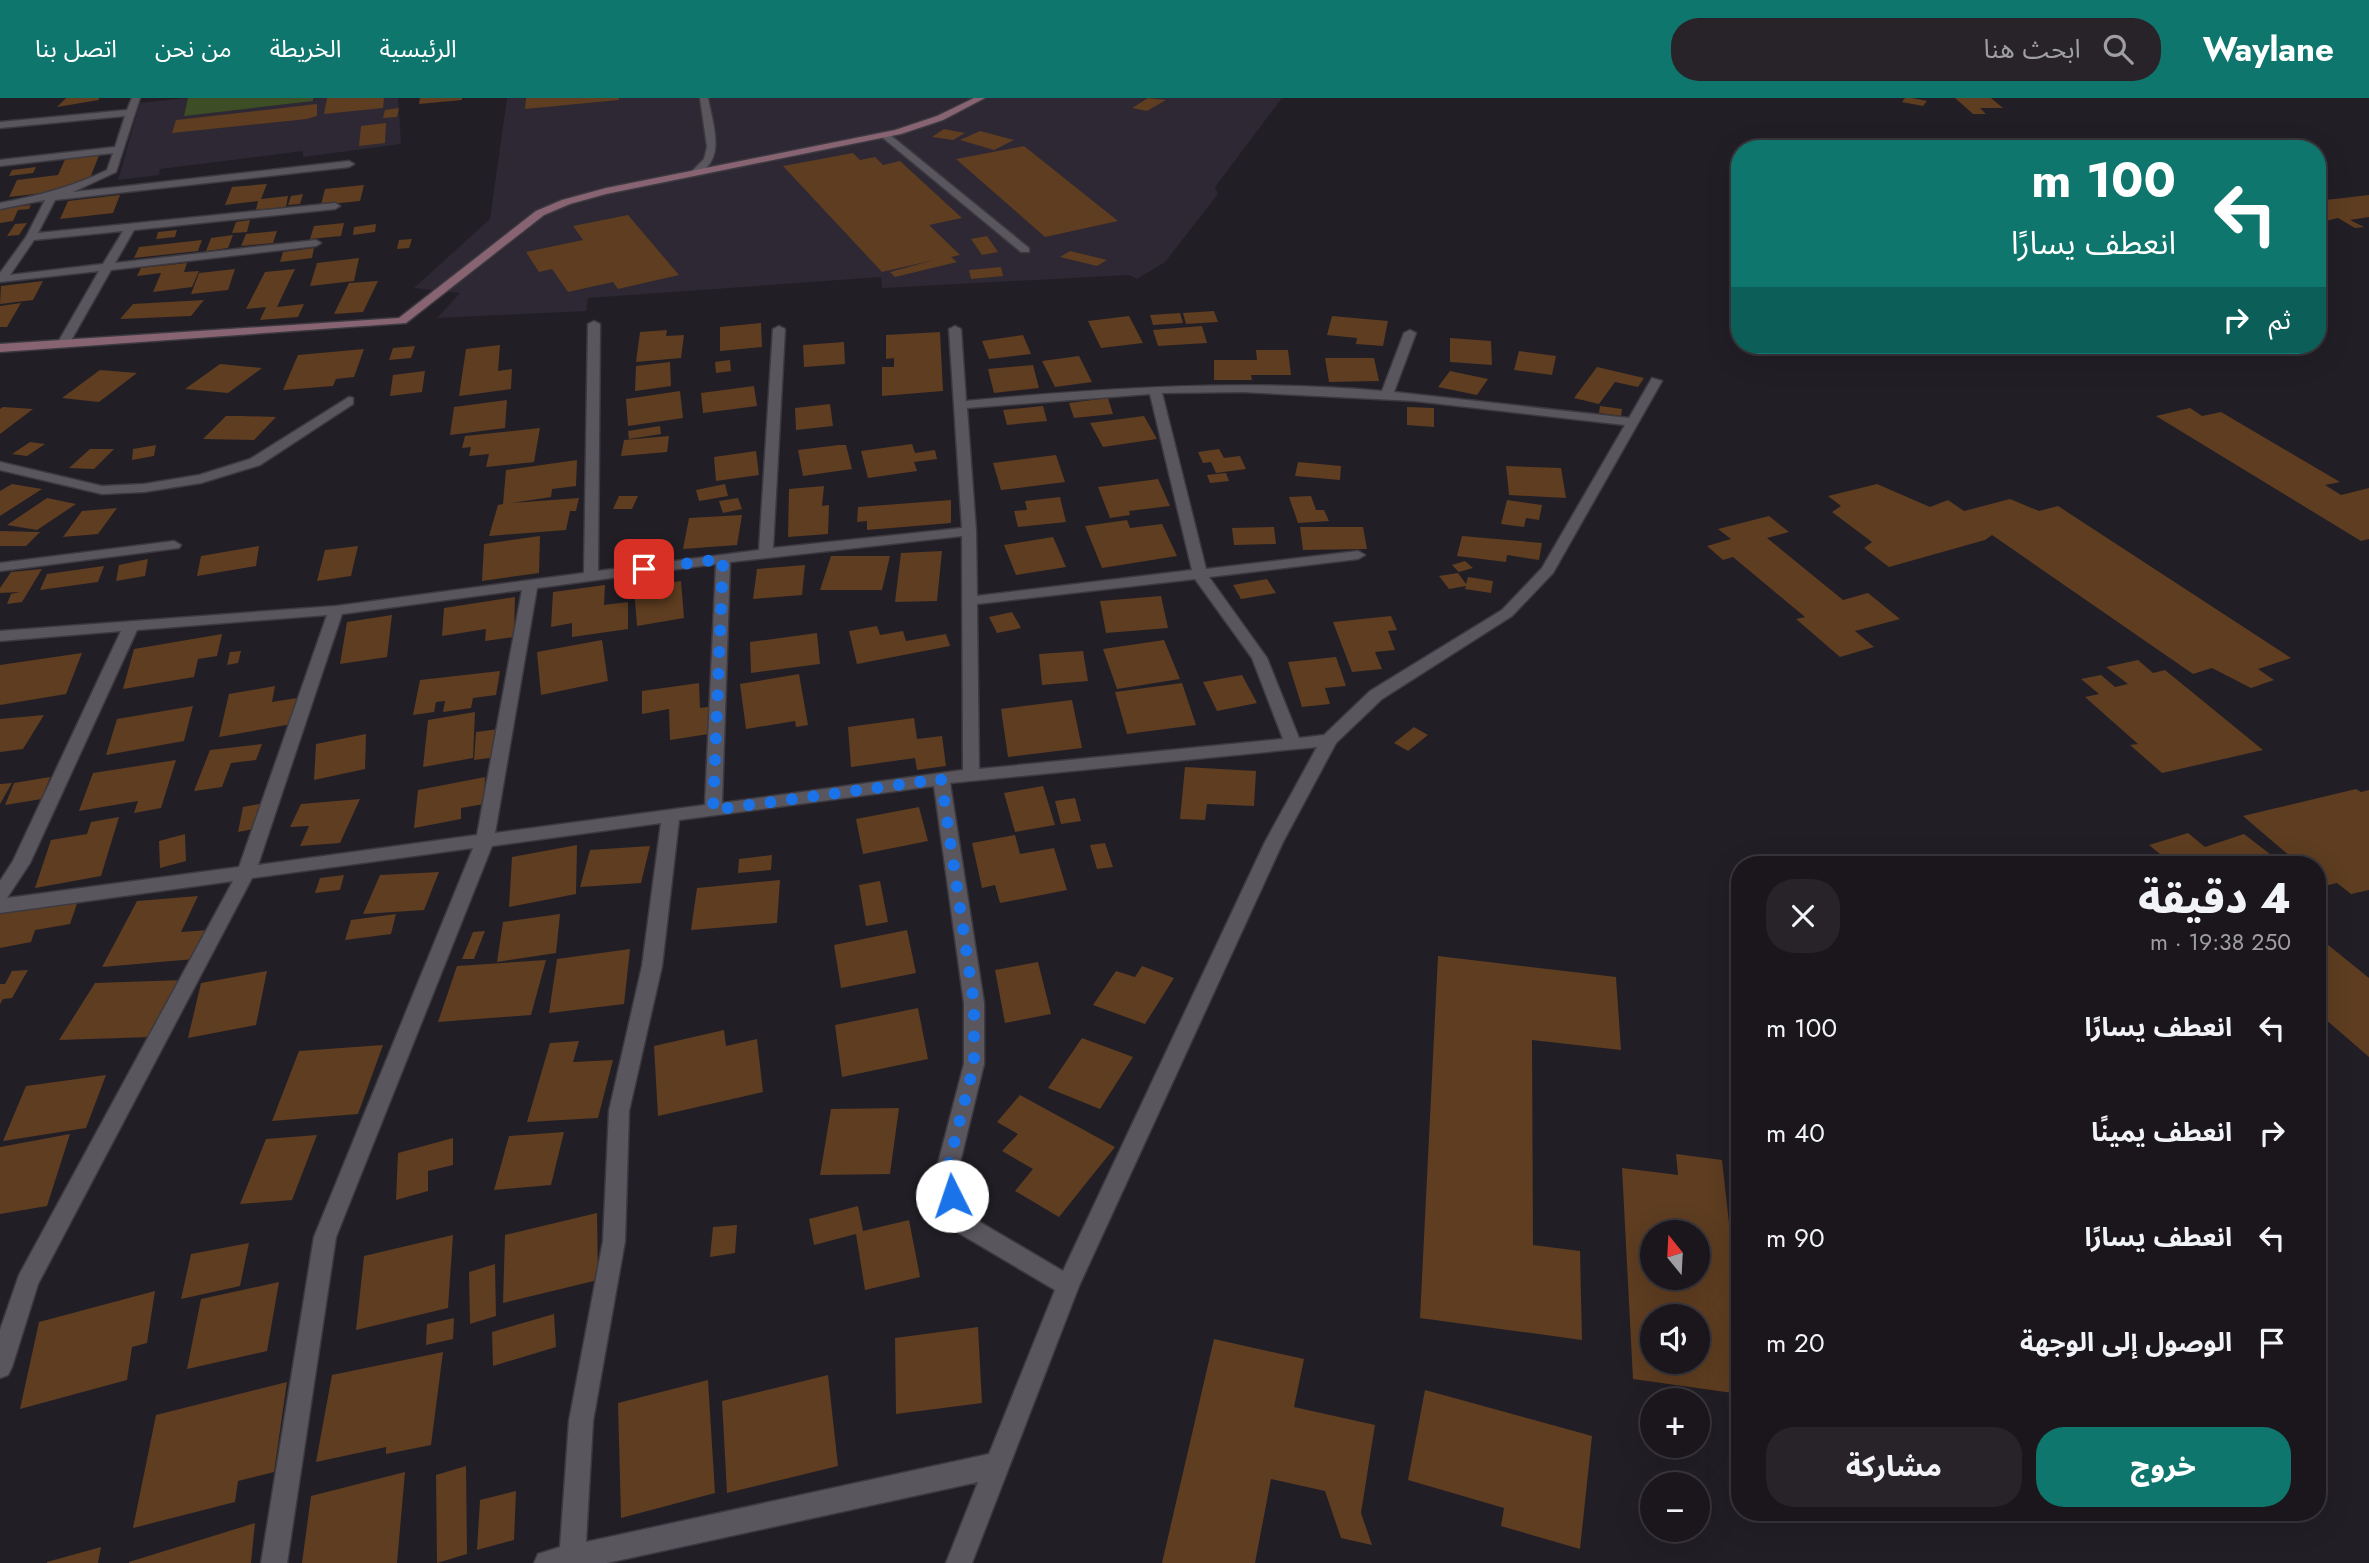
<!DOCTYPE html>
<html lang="ar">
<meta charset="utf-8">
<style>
:root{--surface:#1a161c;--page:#272329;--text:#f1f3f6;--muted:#9f9fa3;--line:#38353b;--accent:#0f766e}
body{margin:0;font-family:Jost,"Noto Sans Arabic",sans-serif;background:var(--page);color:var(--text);direction:rtl;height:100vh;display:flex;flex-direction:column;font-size:26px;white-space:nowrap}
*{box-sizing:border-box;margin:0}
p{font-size:23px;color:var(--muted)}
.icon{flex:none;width:38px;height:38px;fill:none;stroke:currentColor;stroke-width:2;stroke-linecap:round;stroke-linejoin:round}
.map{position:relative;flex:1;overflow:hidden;direction:ltr}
.side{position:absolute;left:1731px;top:758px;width:595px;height:665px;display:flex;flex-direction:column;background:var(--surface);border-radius:28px;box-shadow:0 7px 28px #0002,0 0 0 2px var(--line);direction:rtl}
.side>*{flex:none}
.top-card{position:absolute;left:1731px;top:42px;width:595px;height:214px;border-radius:28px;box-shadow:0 7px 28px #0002,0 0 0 2px var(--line);direction:rtl;background:#0f766e;color:#fff;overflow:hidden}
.needle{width:46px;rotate:342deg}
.fabs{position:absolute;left:1640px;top:1122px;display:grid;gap:14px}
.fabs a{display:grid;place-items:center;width:70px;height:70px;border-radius:50%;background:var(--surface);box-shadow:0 7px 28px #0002,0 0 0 2px var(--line);font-size:35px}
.pin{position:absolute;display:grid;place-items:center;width:60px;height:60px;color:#fff;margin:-30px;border-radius:14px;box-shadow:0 4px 10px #0006}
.me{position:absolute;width:77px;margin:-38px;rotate:356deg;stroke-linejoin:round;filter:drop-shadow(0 0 5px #0008)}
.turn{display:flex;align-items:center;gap:24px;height:147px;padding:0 35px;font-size:32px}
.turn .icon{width:91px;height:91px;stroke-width:2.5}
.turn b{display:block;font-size:49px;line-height:60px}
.then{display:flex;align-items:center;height:66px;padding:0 35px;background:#0003;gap:14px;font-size:26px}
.round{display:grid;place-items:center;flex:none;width:74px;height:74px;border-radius:28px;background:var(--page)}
.head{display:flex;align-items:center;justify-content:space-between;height:119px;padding:0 35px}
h1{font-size:42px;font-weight:800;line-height:52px}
.button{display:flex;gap:14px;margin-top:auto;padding:14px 35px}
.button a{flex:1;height:80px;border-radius:28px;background:var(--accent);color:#fff;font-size:28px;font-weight:800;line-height:80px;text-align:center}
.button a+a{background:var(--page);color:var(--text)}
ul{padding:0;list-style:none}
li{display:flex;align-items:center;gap:21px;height:105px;padding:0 35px}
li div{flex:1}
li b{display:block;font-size:26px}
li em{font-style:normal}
header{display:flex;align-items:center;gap:42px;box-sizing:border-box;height:98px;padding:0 35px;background:var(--accent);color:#fff}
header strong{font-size:33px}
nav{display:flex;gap:38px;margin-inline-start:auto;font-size:24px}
.search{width:490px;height:63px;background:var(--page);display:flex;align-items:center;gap:18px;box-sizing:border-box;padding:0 24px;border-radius:28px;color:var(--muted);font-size:26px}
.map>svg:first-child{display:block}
</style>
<header>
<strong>Waylane</strong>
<div class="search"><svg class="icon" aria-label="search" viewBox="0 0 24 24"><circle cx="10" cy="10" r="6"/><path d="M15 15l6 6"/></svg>ابحث هنا</div>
<nav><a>الرئيسية</a><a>الخريطة</a><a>من نحن</a><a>اتصل بنا</a></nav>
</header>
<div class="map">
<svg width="2369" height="1465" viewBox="0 0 2369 1465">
<rect width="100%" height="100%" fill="#221e26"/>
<path fill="#2d2833" d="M186,0h212l3,46 -98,13v-6l-143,18 -1,6 -41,5 22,-77z
M507,0h775l-67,89 3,7 -53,68 -28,17 -8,-4 -247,13 -1,-11 -293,21 -2,13 -149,7 23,-25 -46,-5 76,-69z"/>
<path fill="#3d4d26" d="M188,0h125v3l-129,15z"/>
<path fill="#5e3d20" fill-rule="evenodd" d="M66,0h33v2l-42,7z
M327,0h57l-1,10 -59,6z
M420,0h42v2l-43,4z
M526,0h93v2l-94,9z
M1148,0l18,2 -19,11 -15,-3z
M1905,0h7l15,3 -4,5 -21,-4z
M1955,0h36l12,10h-23l6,6h-13z
M317,6v12l-10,3 -135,14 4,-13z
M399,10l-2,9 -14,1 2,-8z
M386,25l-1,20 -26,3 2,-20z
M944,31l21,4 -12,7 -21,-3z
M980,33l34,9 -20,10 -34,-10z
M1024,48l94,75 -73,16 -89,-78z
M100,55l-14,35 -77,9 8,-17 41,-5 8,-18z
M853,55l7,7 15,-3 8,8 17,-4 62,57 -33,7 31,30 -9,2 6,5 -62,15 -5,-5 44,-12 -52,12 -99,-106z
M36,69l-3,6 -24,3 3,-6z
M267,86l-6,15 27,-3 -2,11 -30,3 2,-9 -33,4 7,-18z
M364,87l-4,16 -39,4 4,-16z
M303,96l-3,10 -12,1 3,-9z
M120,97l-7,18 -53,6 8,-18z
M2369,97v22l-19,3 14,7 -9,1 -17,-10 -21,5v-22z
M31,107l-2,4 -11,1 -5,11 -13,2v-15z
M628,117l51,60 -61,14 -5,-7 -45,10 -16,-23 -13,3 -13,-20 57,-12 -10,-14z
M250,122l-3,12 -15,1 4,-11z
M27,125l-8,12 -12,1 8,-12z
M344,125l-3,13 -31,3 4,-13z
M376,126l-1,8 -22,3 1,-8z
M177,132l-2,7 -19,2 2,-7z
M277,133l-4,12 -32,3 5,-12z
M233,137l-5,13 -22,3 5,-13z
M987,138l11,16 -16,3 -11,-16z
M412,141l-3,9 -12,1 2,-9z
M202,142l-4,11 -64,7 5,-11z
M314,150l-2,10 -32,4 3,-10z
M1070,153l37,9 -10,6 -37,-9z
M359,160l-5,23 -44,5 7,-23z
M187,165l-3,9 15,-1 -7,16 -39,5 8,-19 -24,3 4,-8z
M1001,169l2,9 -32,3 -2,-9z
M235,171l-7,21 -37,4 8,-21z
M295,171l-18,38 27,-3 -6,13 -38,3 6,-13 -20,2 19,-37z
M43,183l-10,19 -33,4 1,-18z
M378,183l-15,31 -29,2 15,-31z
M204,202l-13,16 -71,3 13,-15z
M21,205l-14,24h-7v-21z
M1214,213l4,11 -32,2 -3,-11z
M1180,215l3,10 -30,2 -3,-10z
M1129,218l14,27 -42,5 -13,-27z
M1332,218l56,5 -5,25 -27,-2 1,-6 -30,-3z
M761,225l1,24 -42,4v-24z
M1202,228l5,17 -49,3 -5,-16z
M667,232l-1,6 18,-1 -3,23 -45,4 4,-30z
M940,234l3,59 -61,5v-29h12v-9l-8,1v-24z
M1023,237l8,19 -42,5 -7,-18z
M1450,240l41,3 1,24 -42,-3z
M844,244l1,22 -41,3 -1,-22z
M500,247l-2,26 14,-2 -1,20 -52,7 7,-47z
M415,248l-4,12 -22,2 4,-12z
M364,251l-10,28 -18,2 -3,7 -50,4 15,-35z
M1256,252h32l3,25h-40l1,5h-38v-20h43z
M1519,253l37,5 -4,19 -38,-5z
M1079,258l13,26 -37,5 -13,-26z
M1325,260h49l5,23 -50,1z
M730,262l1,11 -15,2 -1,-11z
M670,264l1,24 -36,5 1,-25z
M220,266l42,4 -34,25 -43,-4z
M1033,267l6,23 -45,5 -6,-24z
M1597,269l47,11 -6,9 -23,-5 -16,22 -25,-6z
M100,272l37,3 -38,29 -37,-4z
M425,273l-3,21 -32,4 3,-21z
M1450,273l38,8 -11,16 -39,-8z
M754,288l3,20 -54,7 -2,-20z
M680,293l3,27 -55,8 -2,-27z
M1108,300l5,16 -39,4 -5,-15z
M507,302l-2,28 -55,7 4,-28z
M830,306l3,22 -37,4 -1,-22z
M1043,308l4,15 -40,4 -4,-15z
M1600,308l22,3 -1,7 -22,-3z
M3,309l30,2 -33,25v-25z
M1407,309l27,1v19l-27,-2z
M2190,310l12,8 19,-4 119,70 -15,3 16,10 28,-7v51l-8,2 -205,-125z
M226,318h16l34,1 -22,23 -51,-1z
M1144,318l13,23 -54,8 -13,-24z
M660,328l1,8 -32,5 -1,-8z
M540,330l-6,34 -48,5 3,-13 -20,2 2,-9 -9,1 3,-12z
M669,338l-2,16 -46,4 3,-16z
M30,344l15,2 -18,12 -15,-2z
M912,346l3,9 20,-3 2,9 -23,3 3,9 -49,7 -7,-27z
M156,347l-2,11 -22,4 1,-11z
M839,347h7l6,24 -49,7 -5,-26z
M90,351h24l-20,20 -25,-1z
M1219,351l5,9 16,-2 6,13 -30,4 -5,-11 -8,1 -5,-11z
M756,353l3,24 -43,6 -2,-24z
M1056,357l9,27 -64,8 -8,-27z
M577,362l-1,26 -24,3 -1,8 -39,6 67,-5 -3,13h-6l-4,19 -77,6 9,-31 5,-1 3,-34z
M1298,364l43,4 -1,14 -45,-4z
M1506,368l55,2 5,30 -57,-3z
M1226,375l3,8 -19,2 -3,-8z
M1158,381l12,27 -41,5 1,4 -20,3 -12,-31z
M12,386l30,5 -42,27v-25z
M725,386l3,12 -29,5 -3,-11z
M1877,386l53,23 18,-7 16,11 46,-12 29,12 19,-5 233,152 -33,11 16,11 -23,8 -39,-20 -19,6 -201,-139 -7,5 -96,27 -25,-19 8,-6 -40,-30 9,-6 -13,-10z
M824,388l-2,20 7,-1 -1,29 -40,3 1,-48z
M619,398h19l-6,13h-19z
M1311,398l5,14h8l5,11 -31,2 -9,-26z
M1060,399l6,25 -48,5 -4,-16 13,-1 -2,-9z
M47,400l29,6 -39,26 -30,-5z
M738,400l4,11 -19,4 -4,-12z
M951,402v23l-84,7v-9l-10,1 1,-15z
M1507,402l35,5 -3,15 -13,-2 -2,9 -23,-3z
M117,410l-19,26 -35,3 19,-26z
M742,417l-5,30 -54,4 6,-31z
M1769,418l20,16 -22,6 76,62 25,-7 32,26 -45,12 19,16 -34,10 -44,-38 9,-2 -72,-60 -10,3 -16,-14 24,-7 -13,-10z
M1127,422l3,8 32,-4 15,32 -75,12 -17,-42z
M1274,429l2,17 -42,1 -2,-17z
M1300,429h63l4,22 -64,1z
M0,433l40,1 -14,14h-26z
M540,438l-1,37 -57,8 2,-37z
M1462,438l80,7 -3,17 -32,-5 -1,7 -49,-6z
M1053,439l13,30 -50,8 -12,-30z
M259,448l-3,20 -59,10 4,-20z
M358,448l-7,30 -34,5 8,-31z
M942,453l-5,50 -42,1 6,-49z
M831,458h59l-8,34h-62z
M148,461l-3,17 -29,5 3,-16z
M1465,463l8,7 -14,4 -7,-7z
M805,467l-3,30 -49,4 4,-30z
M104,468l-6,16 -58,8 7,-16z
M42,471l-20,33 -15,2 4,-10 9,-2 -20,1v-5l11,-16z
M1458,475l8,11 2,-7 25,4 -2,12 -26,-4 1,-3 -17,3 -10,-13z
M1267,481l9,14 -35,6 -8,-14z
M681,483l3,37 -47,8 -3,-38z
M605,487l-1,20 24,-3v27l-56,8v-14l-21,4 2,-35z
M1161,498l7,32 -62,5 -6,-32z
M515,499l-1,40 -29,4 1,-12 -44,7 2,-28z
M1012,514l9,16 -24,5 -8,-16z
M392,517l-5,42 -47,7 7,-42z
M1391,518l6,14 -9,1 7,19 -20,2 7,17 -30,3 -19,-50z
M877,528l3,9 23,-4 3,10 40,-7 4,12 -93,18 -8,-33z
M817,535l3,31 -69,9 -1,-31z
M222,536l-5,22 -19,3 -4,18 -71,12 11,-40z
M602,542l6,41 -67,14 -4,-43z
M1164,542l16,39 -63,10 -14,-40z
M241,553l-3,12 -11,2 3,-13z
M1083,553l5,30 -46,4 -3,-31z
M82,555l-16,41 -66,11v-40z
M1336,559l10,29 -21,2 5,16 -28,3 -14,-45z
M2138,562l15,13 12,-3 98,80 -101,23 -32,-28 8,-1 -53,-47 14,-3 -18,-15 20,-4 14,12 13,-3 -22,-17z
M500,573l-4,24 -23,3 -2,10 -28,4 2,-11 -9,1 -2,10 -21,3 7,-35z
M799,576l9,51 -12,2 -1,-6 -49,8 -6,-45z
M1242,577l15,28 -40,8 -14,-29z
M699,585l1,25 14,-2 1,27 -45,7 -1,-31 -27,5v-23z
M1182,585l14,42 -69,9 -12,-42z
M275,588l-3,16 25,-4 -5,26 -73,13 10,-43z
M1072,602l10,48 -74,9 -7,-48z
M193,608l-9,35 -78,14 11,-36z
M475,614l-2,46 -50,9 5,-47z
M44,617l-21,34 -23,3v-33z
M914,620l3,21 25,-3 4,30 -29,4 -2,-12 -64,9 -3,-40z
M1414,629l14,8 -20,16 -14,-8z
M499,631l-2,28 -23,3 2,-28z
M366,636l-1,35 -51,11 2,-36z
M262,646l-6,16 -25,3 -9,24 -28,4 16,-41z
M176,662l-15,48 -27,5 4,-12 -59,10 14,-38z
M1185,669l71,4 -2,35 -47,-2 -2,16 -25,-1z
M50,679l-8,22 -37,6 9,-22z
M485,679l-1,27 -23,4v11l-47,9 4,-38z
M12,685l-12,21v-20z
M1043,688l12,39 -40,7 -11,-39z
M2356,691l5,3 8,-2v100l-18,4 -14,-11 -13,3 -7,-6v-16h-18l-56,-48z
M1075,700l6,23 -20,3 -6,-23z
M360,701l-20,44 -40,3 9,-20 -19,1 11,-23z
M269,704l-5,25 -26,5 5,-25z
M919,709l9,34 -65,13 -7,-35z
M119,719l-18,59 -66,12 16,-48 36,-6 4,-12z
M2188,735l17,14 39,-13 39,30h-111l-23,-19z
M185,736l1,27 -26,7 -1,-27z
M1015,737l5,19 34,-6 13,42 -67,13 -5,-18 -13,3 -10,-45z
M1105,745l8,24 -16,2 -7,-24z
M577,747l-1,49 -67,13 3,-50z
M650,748l-9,37 -61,4 10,-37z
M772,757l-1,15 -33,3 1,-14z
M439,774l-15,38 -61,4 17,-39z
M344,777l-4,15 -25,3 5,-15z
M780,782l-3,43 -86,7 6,-42z
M880,783l8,41 -22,4 -7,-41z
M198,798l-17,36 28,-2 -14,29 -93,8 35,-66z
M79,800l-9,26 -35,6 -4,12 -31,6v-36z
M396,816l-5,20 -46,6 6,-20z
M560,816l-4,39 -59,9 6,-40z
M907,832l9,43 -75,15 -7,-43z
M485,833l-11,28h-12l11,-27z
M2317,838l52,42v79l-52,-45z
M630,851l-6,55 -75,9 8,-54z
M1438,858l178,21 5,73 -89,-10 1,205 47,6 2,89 -162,-22z
M546,862l-15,55 -93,7 19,-56z
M1038,864l13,52 -46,9 -10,-53z
M1142,868l32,12 -29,46 -52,-19 23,-34 19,6z
M28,872l-16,28 -9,1 -3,5v-20h5l7,-13z
M267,873l-11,54 -68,13 13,-55z
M183,882l-32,57 -92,3 36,-57z
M918,910l10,51 -86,18 -7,-52z
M724,932l2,16 31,-7 6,53 -105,24 -4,-70z
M1082,940l51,19 -33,52 -52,-21z
M579,943l-6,21 40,-2 -15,58 -71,4 23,-79z
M383,947l-25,69 -86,7 27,-70z
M106,977l-20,53 -83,13 23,-55z
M1020,997l95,52 -56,70 -44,-26 18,-22 -31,-18 16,-17 -21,-12z
M899,1010l-9,66 -70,1 11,-66z
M564,1034l-13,53 -57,5 15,-54z
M70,1036l-23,72 -47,8v-67z
M317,1037l-25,65 -52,4 26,-65z
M453,1040v27l-25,6v20l-32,9 2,-47z
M1676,1056l46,6 18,163v71l-107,-15 -11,-211 56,7zM1652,1134h46v46h-46zM1652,1218h46v46h-46z
M858,1108l5,25 46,-11 11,57 -55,13 -9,-56 -42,11 -5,-26z
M597,1115l1,67 -95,23 2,-68z
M737,1127l-2,28 -25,4 3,-30z
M453,1137l-5,73 -92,22 8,-74z
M249,1145l-9,43 -59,13 10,-45z
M495,1166l1,52 -26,8 -1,-52z
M279,1184l-12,69 -80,18 14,-70z
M155,1193l-8,52 -15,4 -5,33 -107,29 19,-87z
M554,1216l2,33 -63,19 -1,-34z
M454,1220l-1,21 -27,6 1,-21z
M978,1229l4,76 -86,11 -1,-76z
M1214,1241l90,20 -10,48 81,18 -14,88 11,32 -31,-7 -16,-47 -54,-12 -16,84h-93z
M443,1254l-12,93 -45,9v-7l-70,15 16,-87z
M828,1277l10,91 -111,27 -5,-92z
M708,1282l7,113 -94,25 -3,-115z
M287,1284l-13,90 -36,9 -3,21 -102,26 23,-113z
M1425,1292l167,46 -12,113 -79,-23 3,-18 -96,-28z
M466,1368l1,88 -30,9 -1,-88z
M405,1374l-8,91h-95l9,-67z
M516,1393l-2,49 -37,10 3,-50z
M255,1425l-4,40h-122v-1z
M101,1449l-3,16h-51v-1z"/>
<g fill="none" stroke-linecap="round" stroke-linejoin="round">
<defs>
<path id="street" d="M132,0h8l-24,74 -43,20 276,-31 5,3 -5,3 -294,33 -17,33 297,-30 5,3 -5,3 -201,21 -19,33 201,-23 5,3 -5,3 -205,24 -42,74 -10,2 -2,-2 42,-73 -99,11v-9l26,-36 19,-37 -45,9v-6c37,-7 73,-16 107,-33l6,-17 -113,13v-6l115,-13 10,-31 -125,12v-6l127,-12zM123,133l-20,33 -93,11 24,-35z
M700,0h8c5,27 19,62 -12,77l-5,-3 13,-13 3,-12z
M883,36h6l140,114v4h-8l-138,-114z
M594,223l6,3 -2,247 161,-21 14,-221 6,-3 6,3 -12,219 189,-20 -13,-199 6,-3 6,3 5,72c139,-13 277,-22 416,-10l22,-58 6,-3 6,3 -22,59 235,26 23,-40 10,3 -109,192 -41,43 -130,83 -46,44 -53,99 -204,444 -107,277h-26l32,-81 -371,81h-73l4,-9 22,-7 9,-126 34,-180 6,-130 33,-145 19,-143 -169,23 -156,391 -49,326h-26l53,-326 159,-389 -221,30 -214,406 -26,83 -4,8 -8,3v-48l19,-55 214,-394 -233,32v-32l13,-20 108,-230 -121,10v-10l336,-25 248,-33 4,-249zM1243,294l172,9 210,24 -83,143 -40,42 -132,81 -46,44 -25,3 -32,-80 -58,-81 149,-18 7,-4 -7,-4 -152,18 -44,-176zM1150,296l42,176 -215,26 -1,-65 -9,-123zM962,438l1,234 -241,33 8,-241zM716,466l-11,241 -210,28 42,-245zM1195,481l57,79 31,81 -304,30 -2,-165zM522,492l-45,245 -219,30 84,-251zM327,517l-88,252 -232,31 23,-35 107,-233zM1317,649l-52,95 -202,429 -90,-53 -10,-22 -5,-25 26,-107v-61l-34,-220zM934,688l30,217v61l-28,107 5,25 16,36 98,58 -66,164 -403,88 7,-121 32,-180 4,-130 33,-145 17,-146z
M349,299l4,1v6l-93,61 -59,18 -57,9 -42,2 -102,-24v-8l102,24 42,-2 55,-9 51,-16z
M174,443l7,4 -2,3 -179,23v-8z"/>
<path id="secondary" d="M974,0h11l-42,22 -42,14 -295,60 -36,10 -26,11 -138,108 -406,29v-8l399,-26 137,-107 26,-11 44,-12 289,-58 42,-14z"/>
</defs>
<use href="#street" stroke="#3c3940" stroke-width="3"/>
<use href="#secondary" stroke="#3c3940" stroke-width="3"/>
<use href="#street" fill="#5a565e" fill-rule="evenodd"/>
<use href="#secondary" fill="#886472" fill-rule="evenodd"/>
</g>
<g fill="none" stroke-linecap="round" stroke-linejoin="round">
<path stroke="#1a73e8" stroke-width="12" stroke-dasharray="0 21.6" d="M644,471l79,-10 -10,251 228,-31 33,224v61l-27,107 5,25"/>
</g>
</svg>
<div class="fabs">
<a><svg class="needle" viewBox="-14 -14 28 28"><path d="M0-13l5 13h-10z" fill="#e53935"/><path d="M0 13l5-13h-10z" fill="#9f9fa3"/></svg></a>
<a><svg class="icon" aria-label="sound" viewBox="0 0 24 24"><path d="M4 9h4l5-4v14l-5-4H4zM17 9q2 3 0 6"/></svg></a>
<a>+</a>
<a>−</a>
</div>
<div class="pin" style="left:644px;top:471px;background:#d93025"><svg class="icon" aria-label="arrive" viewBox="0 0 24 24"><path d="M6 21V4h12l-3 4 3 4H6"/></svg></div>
<svg class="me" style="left:952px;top:1098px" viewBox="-20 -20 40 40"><circle r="19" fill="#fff"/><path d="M0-13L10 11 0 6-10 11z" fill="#1a73e8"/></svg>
<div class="top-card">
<div class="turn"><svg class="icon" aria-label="left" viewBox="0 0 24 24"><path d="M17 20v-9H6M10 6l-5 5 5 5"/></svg><div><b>100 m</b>انعطف يسارًا</div></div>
<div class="then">ثم<svg class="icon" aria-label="right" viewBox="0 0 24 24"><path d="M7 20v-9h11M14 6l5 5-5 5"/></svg></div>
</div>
<section class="side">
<div class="head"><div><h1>4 دقيقة</h1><p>250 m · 19:38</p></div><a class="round"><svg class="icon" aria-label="close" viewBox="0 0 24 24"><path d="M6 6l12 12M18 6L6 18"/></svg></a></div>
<ul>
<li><svg class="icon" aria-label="left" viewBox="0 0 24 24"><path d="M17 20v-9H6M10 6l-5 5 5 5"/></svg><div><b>انعطف يسارًا</b></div><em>100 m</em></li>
<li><svg class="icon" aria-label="right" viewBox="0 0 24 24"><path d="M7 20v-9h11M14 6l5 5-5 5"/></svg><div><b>انعطف يمينًا</b></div><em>40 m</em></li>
<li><svg class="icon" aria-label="left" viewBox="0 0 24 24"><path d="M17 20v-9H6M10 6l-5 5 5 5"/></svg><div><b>انعطف يسارًا</b></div><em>90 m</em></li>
<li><svg class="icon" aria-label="arrive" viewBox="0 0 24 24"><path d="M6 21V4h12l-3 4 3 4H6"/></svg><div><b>الوصول إلى الوجهة</b></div><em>20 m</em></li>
</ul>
<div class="button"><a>خروج</a><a>مشاركة</a></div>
</section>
</div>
